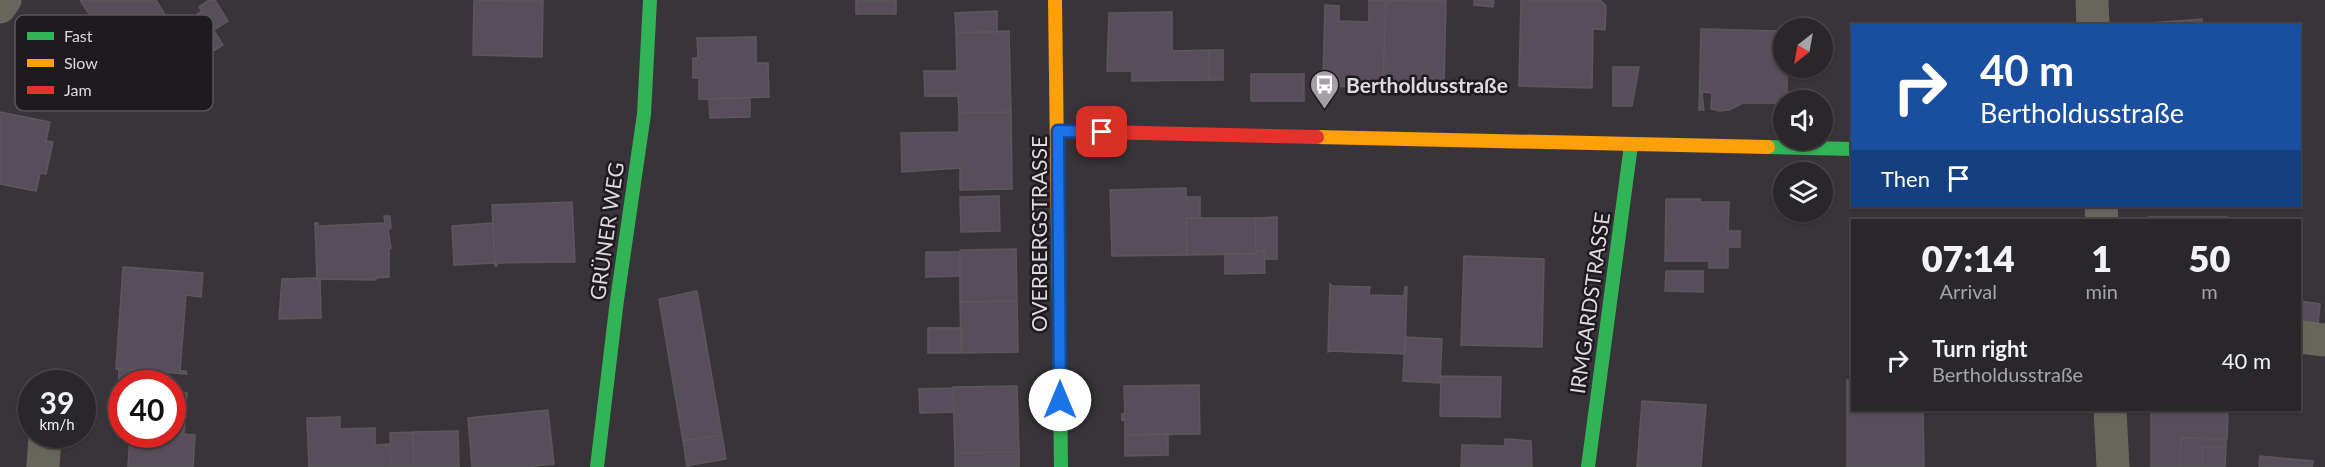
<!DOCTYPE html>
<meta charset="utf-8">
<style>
:root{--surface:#2a272b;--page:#322f33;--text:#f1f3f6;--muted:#a5a5a9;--line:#464447}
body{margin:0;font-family:Lato,sans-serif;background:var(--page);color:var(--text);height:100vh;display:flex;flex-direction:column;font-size:22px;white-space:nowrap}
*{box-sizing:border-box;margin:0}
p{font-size:20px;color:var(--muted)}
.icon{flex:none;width:33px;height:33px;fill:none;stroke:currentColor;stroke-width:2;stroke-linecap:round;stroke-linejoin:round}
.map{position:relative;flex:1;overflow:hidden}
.panel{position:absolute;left:1851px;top:219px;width:450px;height:192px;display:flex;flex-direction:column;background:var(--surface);border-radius:0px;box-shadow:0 2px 4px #0004,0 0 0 2px var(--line)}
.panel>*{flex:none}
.banner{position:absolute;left:1851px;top:24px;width:450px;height:183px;border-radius:0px;box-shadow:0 2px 4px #0004,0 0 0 2px var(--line);background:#1a4fa0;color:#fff;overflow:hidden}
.needle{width:39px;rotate:211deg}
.buttons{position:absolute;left:1773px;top:18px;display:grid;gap:12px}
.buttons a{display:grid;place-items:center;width:60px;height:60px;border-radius:50%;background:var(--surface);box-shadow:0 2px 4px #0004,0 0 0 2px var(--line);font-size:30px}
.speed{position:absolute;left:18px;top:370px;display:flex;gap:12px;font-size:30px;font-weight:700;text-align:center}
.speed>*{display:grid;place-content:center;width:78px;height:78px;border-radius:50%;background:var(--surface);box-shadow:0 2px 4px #0004,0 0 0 2px var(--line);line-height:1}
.speed small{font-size:15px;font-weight:400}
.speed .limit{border:9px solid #d22;background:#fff;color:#111}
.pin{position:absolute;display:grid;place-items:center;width:51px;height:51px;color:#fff;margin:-26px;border-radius:12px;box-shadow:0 3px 9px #0006}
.me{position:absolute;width:66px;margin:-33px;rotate:0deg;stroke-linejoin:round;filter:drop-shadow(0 0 4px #0008)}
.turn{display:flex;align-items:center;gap:21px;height:126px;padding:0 30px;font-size:27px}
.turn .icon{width:78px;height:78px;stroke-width:2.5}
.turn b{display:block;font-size:42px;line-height:51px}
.then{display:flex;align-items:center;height:57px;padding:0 30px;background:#0003;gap:12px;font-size:22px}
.eta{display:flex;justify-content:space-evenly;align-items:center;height:102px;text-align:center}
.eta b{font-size:36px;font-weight:800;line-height:42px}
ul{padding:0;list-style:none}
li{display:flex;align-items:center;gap:18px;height:78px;padding:0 30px}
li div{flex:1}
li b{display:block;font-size:22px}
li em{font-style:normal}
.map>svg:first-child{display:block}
</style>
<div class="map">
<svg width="2325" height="467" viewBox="0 0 2325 467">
<rect width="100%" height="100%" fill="#383439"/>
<path fill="#584d5b" stroke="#5b585c" stroke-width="1.5" d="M80,0h76l28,46 -2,2 -6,-10 -31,19 4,8 -29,18 -22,-35 9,-6z
M209,0h6l13,21 -14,9 -15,-23z
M508,0h35l-1,57 -69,-2 1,-54z
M856,0h40v14h-40z
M1369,0l17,1 -3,80 -30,-1 -1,7 -23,-1v-6h-6l2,-75 14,1v15l30,1z
M1408,0h38l-2,83h-5l-7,6h-15l-5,-7 -29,-1 3,-80z
M1474,0h20l-1,7 -19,-2z
M1521,0h79l6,6 -1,24 -12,-1 -1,59 -73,-2z
M202,11l21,34 -30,19 -11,-16 2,-2 -10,-17z
M997,11v21l-41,1 -1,-20z
M1172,12v39l37,-1v30l-77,1v-10h-25l2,-58z
M2202,19v7h-64l-1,-2z
M1701,29l83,2v37h3v32h-3v3h-41l-14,7 -9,1 -9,-2 1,-16 -10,-1 2,18h-5z
M1009,31l2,81 -52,1 -1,-17h-33l-1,-25h33l-1,-38z
M756,37v26h12l1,34 -70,2v-21h-6v-20h5l-1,-20z
M1209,50h14v30h-14z
M1613,67h26l-7,39h-19z
M1251,74h53v27h-53z
M750,98v19l-40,1 -1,-19z
M0,112l50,10 -4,19 7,1 -7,32 -6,-1 -4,18 -36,-7z
M1011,112l1,77 -52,1v-22l-58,4 -1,-39 58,-1v-19z
M1186,188v9h14v21h-14l1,37 -75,1 -2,-66z
M999,196l1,35 -39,1 -1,-35z
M1666,199h34v3h29l-1,29h12v16h-12v21h-19v-7h-44z
M572,202l3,60 -78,1v3h-2l-3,-61z
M384,216h6l1,12 -3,2 3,18 -2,1v28l-13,1v2l-59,-1 -2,-56h3v3l67,-3z
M1277,217v42h-12l-1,-8h-8l-1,-33z
M2148,217h79v3h-79z
M1186,218h69l1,36 -69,1z
M493,223l2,40 -41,2 -2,-39z
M1016,249l1,52 -57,1v-52z
M1256,251h8l1,22 -40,1v-20h31z
M926,252h34v24l-34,1z
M1464,256l80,3 -2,88 -81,-2z
M123,267l80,6 -2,24 -15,-2 -6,76h6l1,3 -71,-5z
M1666,271h37v21l-38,-1z
M316,278l4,1 1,39 -42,1 3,-40z
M1330,284l2,2 38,1 -1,8 35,1 1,-9h2l-2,67 -75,-3 -2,1z
M697,291l25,144 -39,6 -24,-142z
M1017,301l1,51 -57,1 -1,-51z
M2300,301l20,3 -2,21 -18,-3z
M928,328h33v25h-33z
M1405,337l37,2 -2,44 -37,-2z
M119,369l44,3 -1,12h-40v5h-4z
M1441,376l60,1 -1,40 -60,-1z
M1847,380h5v30h71l1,57h-77z
M1199,385l1,49 -75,1v-16l-3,1v-6l3,-1 -1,-27z
M1017,386l2,66 -64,1 -2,-66z
M953,388l1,24 -34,1 -1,-24z
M172,392l15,1 -3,41 -12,-1z
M1642,401l64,4 -5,62h-64z
M548,410l6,54 -29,3h-53l-4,-49z
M2151,410h77l-1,29 -46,-1 -1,29h-29z
M340,417v12l35,-1v17l15,-1 1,23h-82l-2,-49z
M458,431l1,36h-45l-1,-35z
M413,432l1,35h-23l-1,-34z
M172,433l23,2 -2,32h-65l2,-32h42z
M1168,434v21l-43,1v-21z
M722,435l4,24 -39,7 -4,-25z
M2181,438l45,1v8h-24v20h-22z
M1505,439l26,2 1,26h-71l1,-22 43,1z
M2202,447h24l-1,20h-23z
M1019,452v15h-64v-14z
M2260,456l53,5 -1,6h-53z"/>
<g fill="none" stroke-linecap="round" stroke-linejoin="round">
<path stroke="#67665d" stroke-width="33" d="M2092,0l1,26
M0,7l5,-7
M2101,206l1,14
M2300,337l25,3
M2110,410l3,57
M43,467l2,-32"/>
<path stroke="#30b455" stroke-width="14" d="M1768,147l84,2
M1058,231l3,236
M597,467l20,-167 27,-186 6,-114
M1588,467l43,-322"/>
<path stroke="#ff9f0a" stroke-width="14" d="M1055,0l3,231
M1317,137l451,10"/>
<path stroke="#e5322d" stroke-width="14" d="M1058,131l259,6"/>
</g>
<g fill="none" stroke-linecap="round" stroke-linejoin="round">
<defs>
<path id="route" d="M1060,400l-2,-269 44,1"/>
</defs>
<use href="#route" stroke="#114b97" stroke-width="15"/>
<use href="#route" stroke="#1a73e8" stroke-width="10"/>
</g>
<defs>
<symbol id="bus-pin" viewBox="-11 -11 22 30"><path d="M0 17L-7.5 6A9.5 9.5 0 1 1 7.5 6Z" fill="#a49fa5" stroke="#1e1b1f"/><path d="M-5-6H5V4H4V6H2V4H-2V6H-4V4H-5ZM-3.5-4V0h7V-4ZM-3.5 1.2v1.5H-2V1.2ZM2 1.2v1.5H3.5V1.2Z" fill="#fff"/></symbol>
</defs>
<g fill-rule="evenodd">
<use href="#bus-pin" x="1308" y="68" width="33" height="45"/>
</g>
<g text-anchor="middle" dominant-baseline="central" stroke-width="5" stroke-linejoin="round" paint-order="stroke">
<g font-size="21" font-weight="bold" fill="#ded9df" stroke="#1e1b1f" text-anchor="start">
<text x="1346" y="84">Bertholdusstraße</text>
</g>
<g font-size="21" fill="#ded9df" stroke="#1e1b1f">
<text transform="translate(606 231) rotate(-82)">GRÜNER WEG</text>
<text transform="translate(1038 234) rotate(-90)">OVERBERGSTRASSE</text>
<text transform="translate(1589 303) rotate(-82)">IRMGARDSTRASSE</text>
</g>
</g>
<rect x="15" y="15" width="198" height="96" rx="9" fill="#1e1b1f" stroke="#585459" stroke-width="1.5"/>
<rect x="27" y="32" width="27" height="8" fill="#30b455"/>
<rect x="27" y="59" width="27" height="8" fill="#ff9f0a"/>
<rect x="27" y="86" width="27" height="8" fill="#e5322d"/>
<g font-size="16" fill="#ded9df">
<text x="64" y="42">Fast</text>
<text x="64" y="69">Slow</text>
<text x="64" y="96">Jam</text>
</g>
</svg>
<div class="buttons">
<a><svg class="needle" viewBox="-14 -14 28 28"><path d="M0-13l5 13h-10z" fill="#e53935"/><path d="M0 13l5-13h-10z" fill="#a5a5a9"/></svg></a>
<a><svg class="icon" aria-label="sound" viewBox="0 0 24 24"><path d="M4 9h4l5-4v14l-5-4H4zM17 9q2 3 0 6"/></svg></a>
<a><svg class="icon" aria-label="layers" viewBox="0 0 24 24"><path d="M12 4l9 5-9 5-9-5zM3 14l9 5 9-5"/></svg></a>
</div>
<div class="speed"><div>39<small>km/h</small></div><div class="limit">40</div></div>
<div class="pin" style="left:1102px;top:132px;background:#d93025"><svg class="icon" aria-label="arrive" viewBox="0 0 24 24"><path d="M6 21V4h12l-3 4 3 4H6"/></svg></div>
<svg class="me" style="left:1060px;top:400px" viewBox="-20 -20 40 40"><circle r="19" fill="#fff"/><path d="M0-13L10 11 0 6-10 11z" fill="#1a73e8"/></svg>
<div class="banner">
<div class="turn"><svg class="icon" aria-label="right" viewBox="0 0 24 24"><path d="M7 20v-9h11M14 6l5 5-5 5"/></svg><div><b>40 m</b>Bertholdusstraße</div></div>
<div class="then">Then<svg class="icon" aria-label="arrive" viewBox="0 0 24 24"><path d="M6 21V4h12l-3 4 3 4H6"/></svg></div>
</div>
<section class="panel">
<div class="eta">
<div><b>07:14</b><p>Arrival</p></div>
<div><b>1</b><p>min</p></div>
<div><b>50</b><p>m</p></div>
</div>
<ul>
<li><svg class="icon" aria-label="right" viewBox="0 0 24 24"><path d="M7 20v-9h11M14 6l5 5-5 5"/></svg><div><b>Turn right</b><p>Bertholdusstraße</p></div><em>40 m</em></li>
</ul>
</section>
</div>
